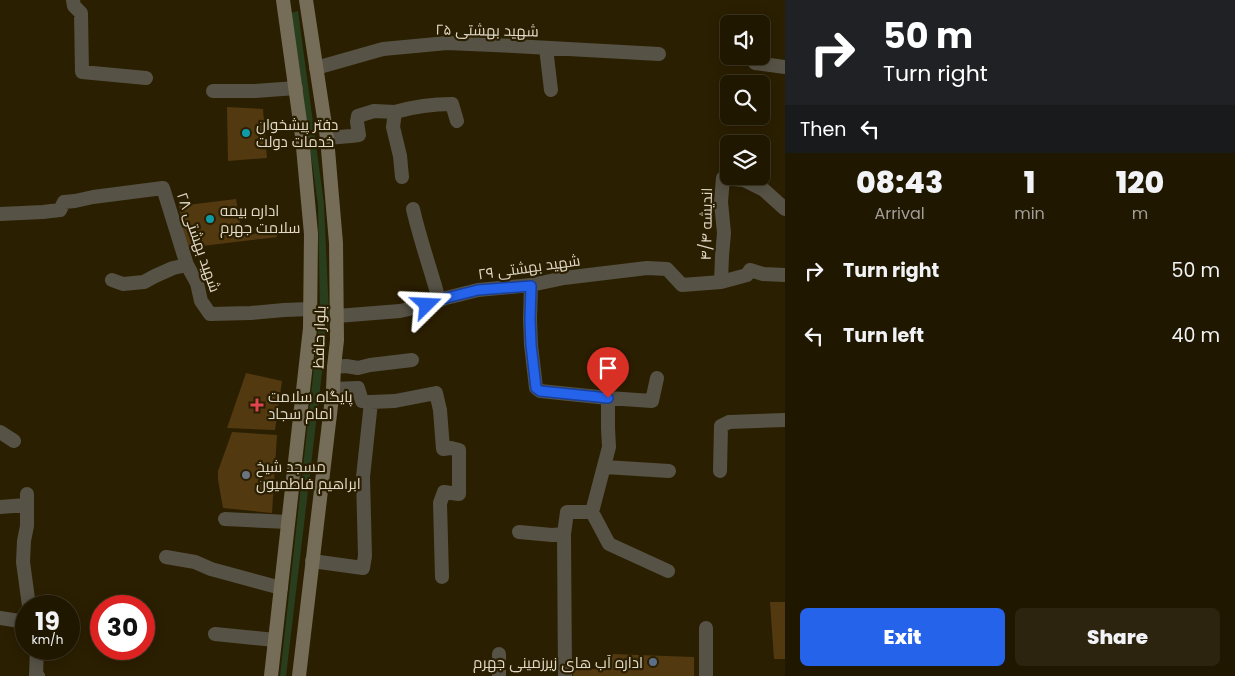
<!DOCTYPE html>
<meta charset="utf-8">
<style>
:root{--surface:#201701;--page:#2d2410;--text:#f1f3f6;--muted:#a29f99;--line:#3d3623;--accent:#2563eb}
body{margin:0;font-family:Poppins,Cairo,sans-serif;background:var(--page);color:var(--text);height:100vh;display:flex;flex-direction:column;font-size:19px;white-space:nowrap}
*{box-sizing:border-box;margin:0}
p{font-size:16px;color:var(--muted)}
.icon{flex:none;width:28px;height:28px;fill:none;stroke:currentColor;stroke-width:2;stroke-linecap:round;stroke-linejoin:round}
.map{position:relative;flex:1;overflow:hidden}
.details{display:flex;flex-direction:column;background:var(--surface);width:450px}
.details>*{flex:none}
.guide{background:#202124;color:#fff;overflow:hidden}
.tools{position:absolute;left:720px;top:15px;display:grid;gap:10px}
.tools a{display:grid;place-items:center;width:50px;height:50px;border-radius:8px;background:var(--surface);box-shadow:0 2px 12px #0003,0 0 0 1px var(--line);font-size:25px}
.speed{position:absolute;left:15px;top:595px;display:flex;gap:10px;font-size:25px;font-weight:700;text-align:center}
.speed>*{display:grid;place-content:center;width:65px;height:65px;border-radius:50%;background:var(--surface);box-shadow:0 2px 12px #0003,0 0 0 1px var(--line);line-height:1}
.speed small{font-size:12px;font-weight:400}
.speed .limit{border:8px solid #d22;background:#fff;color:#111}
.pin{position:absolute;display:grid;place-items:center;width:42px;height:42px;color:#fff;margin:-51px -21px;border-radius:50% 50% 50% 0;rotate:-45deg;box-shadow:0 0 5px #0007}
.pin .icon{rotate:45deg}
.me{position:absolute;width:55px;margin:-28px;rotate:69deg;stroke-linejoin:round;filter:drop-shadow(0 0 4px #0008)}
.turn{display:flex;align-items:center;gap:18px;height:105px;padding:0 15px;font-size:22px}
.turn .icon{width:65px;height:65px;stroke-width:2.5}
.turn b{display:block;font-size:35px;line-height:42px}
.then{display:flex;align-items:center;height:48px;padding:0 15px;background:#0003;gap:10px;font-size:19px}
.eta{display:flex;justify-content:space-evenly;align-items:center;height:85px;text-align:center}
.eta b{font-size:30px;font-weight:800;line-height:35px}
.action{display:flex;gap:10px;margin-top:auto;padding:10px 15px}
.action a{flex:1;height:58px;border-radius:8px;background:var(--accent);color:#fff;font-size:20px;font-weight:800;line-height:58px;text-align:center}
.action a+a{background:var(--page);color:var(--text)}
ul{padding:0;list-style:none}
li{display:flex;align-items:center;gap:15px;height:65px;padding:0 15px}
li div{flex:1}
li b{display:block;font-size:19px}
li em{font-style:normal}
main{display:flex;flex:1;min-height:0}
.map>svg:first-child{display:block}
</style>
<main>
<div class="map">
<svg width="785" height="676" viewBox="0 0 785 676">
<rect width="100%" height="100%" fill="#2b1f01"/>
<path fill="#283e1d" d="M298,11l26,193 5,110 -43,362h-6l40,-363 -2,-108 -27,-192z"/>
<path fill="#523910" d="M227,107l36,2 4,49 -39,3z
M236,199l6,36 35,-4v6l-91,11 -7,-42z
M246,373l36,8 -7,49 -48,-2z
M232,432l45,3 -5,78 -49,-5 -5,-28v-9z
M770,602h15v57h-11z
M612,654l82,3v19h-121v-6l39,-2z"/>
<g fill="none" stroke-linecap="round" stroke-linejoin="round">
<path stroke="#565245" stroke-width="14" d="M73,0l1,6 7,7 1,59 64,6
M546,48l5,42
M755,63l30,4
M316,68l67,-19 64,-6 67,3 145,8
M213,91h42l41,-3
M327,138l24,-2 8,-1 -2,-13 1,-6 16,-5 21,1
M402,177l-2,-21 -7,-29 2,-15c21,-6 36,-8 57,-8l5,17
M413,209c7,31 18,61 26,91
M0,214l43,-2 17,-2 4,-8 11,-1 18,-4 70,-9 24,77 10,18 4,18 9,13 41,-1 33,-3 26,-1
M112,280l11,4 21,-2 11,-6 18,-8 14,-3
M721,282l1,-26 2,-23 -3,-31 2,-24 21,2 20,10 21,19
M531,285l-1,34 1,26 5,43 4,3 68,7v30l1,19 -17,65h-25l-3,22 1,142
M337,316l63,-5 27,-6 19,-7 32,-8 53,-5 33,-7 83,-10 20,1 15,16 39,-3 26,-7 3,-5 13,4 22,1
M334,367l12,-1 12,2 12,-3 42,-5
M333,389l25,-1 4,13 9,1 24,-1 41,-8 4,17 3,39 8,-1 8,2v44l-15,-2 -4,11 2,74
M608,398l44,3 5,-23
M0,432l14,9
M605,467l64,4
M720,471l1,-45 8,-4 56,-2
M27,494v32l-3,15 -1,21 6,44
M0,507l26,-2
M592,512l17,32 59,27
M225,519l63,3
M519,532l33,3 12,-1
M166,557l29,5 16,7 70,19
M312,561l51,7 2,-12 -2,-79 8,-75
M0,618l26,4
M215,634l60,6
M37,649l-1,26 2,1
M499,654v22
M706,676v-48"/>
<path stroke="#756d58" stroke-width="14" d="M271,676l39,-348 1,-94 -9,-98 -19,-136
M299,676l34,-287 1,-22 3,-27 -1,-97 -9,-105 -21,-138"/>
</g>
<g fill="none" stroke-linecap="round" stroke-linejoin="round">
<defs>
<path id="route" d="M427,305l19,-7 32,-8 53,-4 -1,33 1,26 5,43 4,3 68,7"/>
</defs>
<use href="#route" stroke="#184099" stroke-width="12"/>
<use href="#route" stroke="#2563eb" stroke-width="9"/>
</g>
<g fill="#0f9aa8" stroke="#2b1f01" stroke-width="2">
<circle cx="246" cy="133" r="5"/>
<circle cx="210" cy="219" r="5"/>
</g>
<path fill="#e0444e" stroke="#2b1f01" stroke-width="2" d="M254.5 397.5h5v5h5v5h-5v5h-5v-5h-5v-5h5z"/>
<circle fill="#6b7280" stroke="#2b1f01" stroke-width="2" cx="246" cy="475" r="5"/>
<circle fill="#5c6f8a" stroke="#2b1f01" stroke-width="2" cx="653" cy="662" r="5"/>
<g text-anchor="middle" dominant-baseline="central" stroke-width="4.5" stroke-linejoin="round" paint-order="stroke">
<g font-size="15" fill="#e2dac9" stroke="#2b1f01">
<text transform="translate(487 30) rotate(1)">شهید بهشتی ۲۵</text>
<text transform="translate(706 224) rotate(-89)">اندیشه ۴/۴</text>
<text transform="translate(199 242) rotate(71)">شهید بهشتی ۲۸</text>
<text transform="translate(529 267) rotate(-8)">شهید بهشتی ۲۹</text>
<text transform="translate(319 337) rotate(-88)">بلوار حافظ</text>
</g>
<g font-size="15" fill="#e2dac9" stroke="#2b1f01" text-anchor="start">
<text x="256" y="124">دفتر پیشخوان<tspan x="256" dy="17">خدمات دولت</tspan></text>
<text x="220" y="210">اداره بیمه<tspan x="220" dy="17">سلامت جهرم</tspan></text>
<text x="268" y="396">پایگاه سلامت<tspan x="268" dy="17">امام سجاد</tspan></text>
<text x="256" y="466">مسجد شیخ<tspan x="256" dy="17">ابراهیم فاطمیون</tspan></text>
<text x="643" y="662" text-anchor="end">اداره آب های زیرزمینی جهرم</text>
</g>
</g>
</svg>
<div class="tools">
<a><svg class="icon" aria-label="sound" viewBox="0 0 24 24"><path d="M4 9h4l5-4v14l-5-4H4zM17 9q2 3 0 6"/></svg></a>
<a><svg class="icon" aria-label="search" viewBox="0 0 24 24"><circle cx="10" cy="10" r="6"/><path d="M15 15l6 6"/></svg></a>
<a><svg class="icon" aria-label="layers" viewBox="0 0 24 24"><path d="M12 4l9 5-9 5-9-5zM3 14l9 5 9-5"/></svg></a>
</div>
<div class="speed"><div>19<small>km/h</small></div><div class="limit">30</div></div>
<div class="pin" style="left:608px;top:398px;background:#d93025"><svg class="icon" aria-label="arrive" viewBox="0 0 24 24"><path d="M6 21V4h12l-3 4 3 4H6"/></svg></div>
<svg class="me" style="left:427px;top:305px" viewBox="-20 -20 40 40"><path d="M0-17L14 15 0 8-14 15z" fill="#2563eb" stroke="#fff" stroke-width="4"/></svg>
</div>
<section class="details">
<div class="guide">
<div class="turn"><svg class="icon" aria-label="right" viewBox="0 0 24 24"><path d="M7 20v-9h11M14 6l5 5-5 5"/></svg><div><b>50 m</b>Turn right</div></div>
<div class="then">Then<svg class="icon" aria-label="left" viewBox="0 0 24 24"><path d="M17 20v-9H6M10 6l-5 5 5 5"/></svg></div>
</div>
<div class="eta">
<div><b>08:43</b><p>Arrival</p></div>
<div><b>1</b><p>min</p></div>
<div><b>120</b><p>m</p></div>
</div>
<ul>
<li><svg class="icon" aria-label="right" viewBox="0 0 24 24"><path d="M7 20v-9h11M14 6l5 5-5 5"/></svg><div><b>Turn right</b></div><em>50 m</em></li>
<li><svg class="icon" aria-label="left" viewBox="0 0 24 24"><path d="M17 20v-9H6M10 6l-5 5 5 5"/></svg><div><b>Turn left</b></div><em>40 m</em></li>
</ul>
<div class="action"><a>Exit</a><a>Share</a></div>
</section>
</main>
